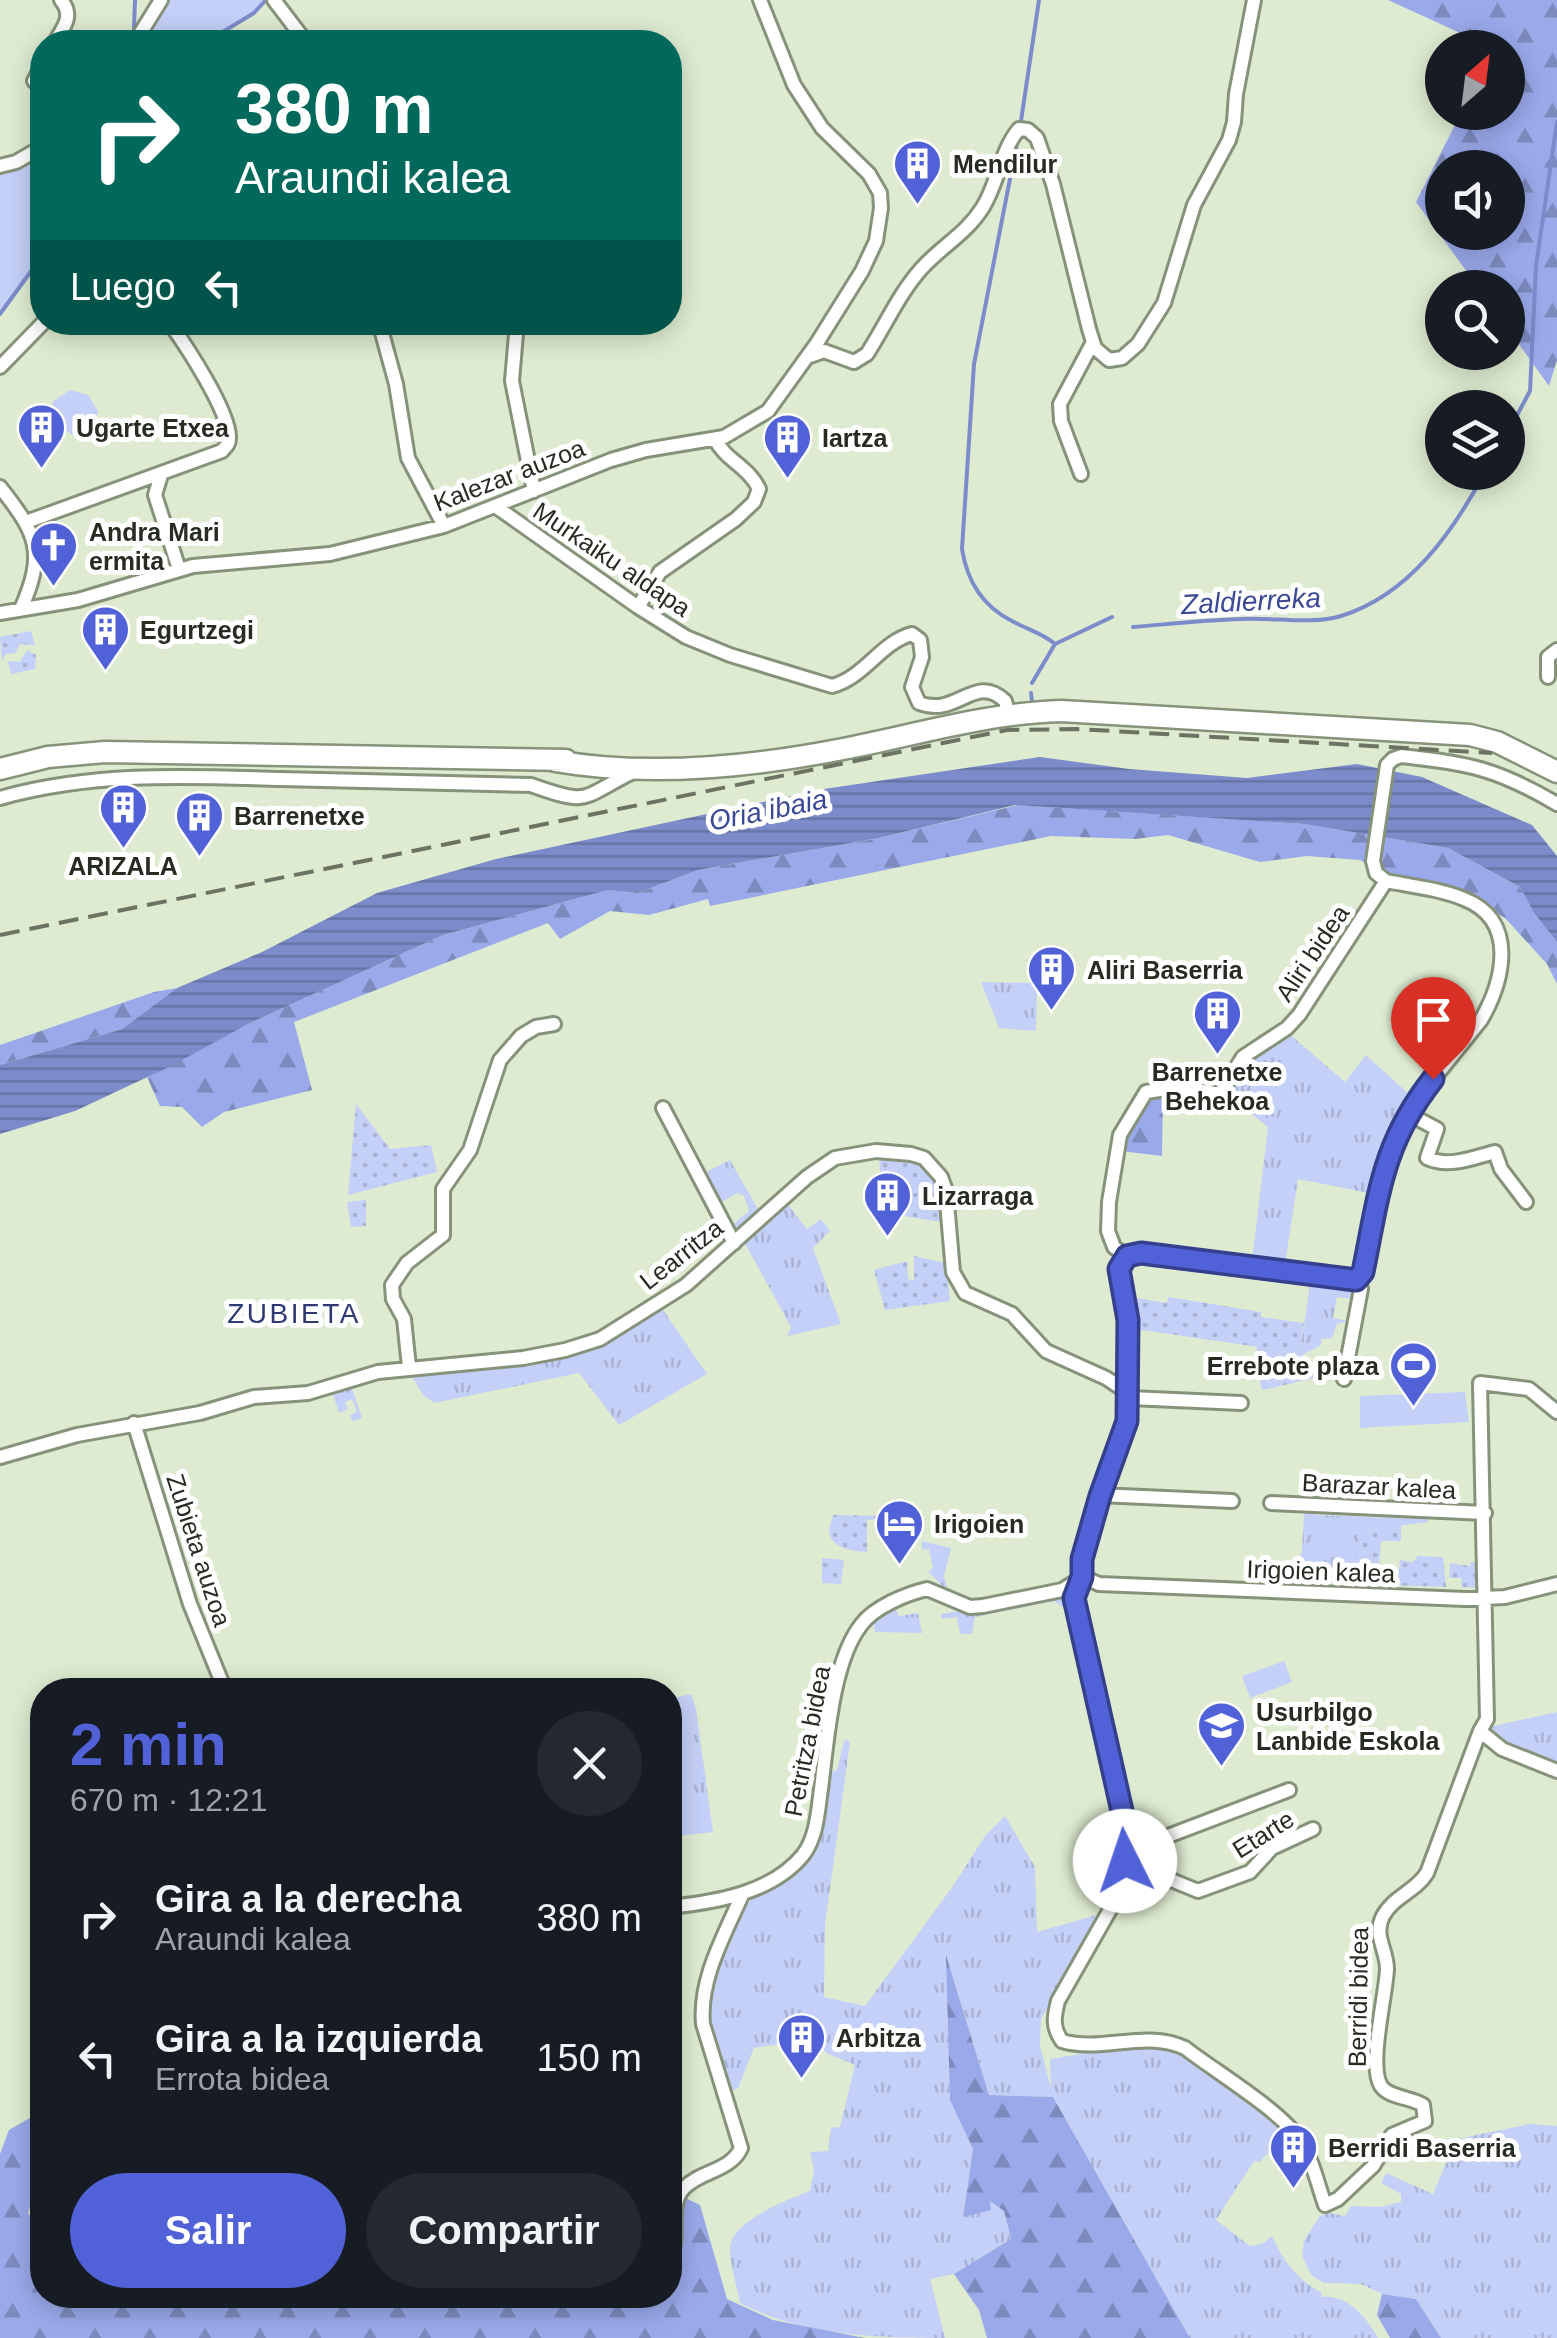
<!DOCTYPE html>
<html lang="es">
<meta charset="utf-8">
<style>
:root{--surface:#171b24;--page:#242831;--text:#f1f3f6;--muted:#9ea1a6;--accent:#5162d8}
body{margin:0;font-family:Helvetica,sans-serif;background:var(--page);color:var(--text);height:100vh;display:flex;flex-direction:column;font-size:38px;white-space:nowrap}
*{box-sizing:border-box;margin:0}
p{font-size:32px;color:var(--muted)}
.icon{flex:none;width:55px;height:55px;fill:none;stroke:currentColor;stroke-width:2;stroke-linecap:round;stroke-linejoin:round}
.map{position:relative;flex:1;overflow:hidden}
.drawer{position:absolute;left:30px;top:1678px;width:652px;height:630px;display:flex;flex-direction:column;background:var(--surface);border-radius:40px;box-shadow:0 5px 25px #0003}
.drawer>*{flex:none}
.top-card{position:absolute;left:30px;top:30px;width:652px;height:305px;border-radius:40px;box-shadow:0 5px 25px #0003;background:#00695c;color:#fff;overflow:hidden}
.needle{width:65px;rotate:28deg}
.controls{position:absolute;left:1425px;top:30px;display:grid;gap:20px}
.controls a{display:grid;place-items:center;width:100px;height:100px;border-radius:50%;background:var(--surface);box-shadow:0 5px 25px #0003;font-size:50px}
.pin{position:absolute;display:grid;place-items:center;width:85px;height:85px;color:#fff;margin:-102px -42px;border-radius:50% 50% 50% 0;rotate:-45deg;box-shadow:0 0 10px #0007}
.pin .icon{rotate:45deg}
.me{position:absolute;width:110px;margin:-55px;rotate:356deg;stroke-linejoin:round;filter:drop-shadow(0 0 8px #0008)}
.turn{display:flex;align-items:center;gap:35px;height:210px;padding:0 40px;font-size:45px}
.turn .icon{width:130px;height:130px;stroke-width:2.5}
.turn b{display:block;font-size:70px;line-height:85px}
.then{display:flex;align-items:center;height:95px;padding:0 40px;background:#0003;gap:20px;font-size:38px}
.round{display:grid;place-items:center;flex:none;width:105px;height:105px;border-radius:52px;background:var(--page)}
.summary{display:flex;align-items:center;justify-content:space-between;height:170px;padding:0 40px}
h1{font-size:60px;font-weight:700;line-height:75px;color:var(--accent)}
.button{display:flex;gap:20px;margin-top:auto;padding:20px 40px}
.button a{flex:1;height:115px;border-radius:60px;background:var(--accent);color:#fff;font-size:40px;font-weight:700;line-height:115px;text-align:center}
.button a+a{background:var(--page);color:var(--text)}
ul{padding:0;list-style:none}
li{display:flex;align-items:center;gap:30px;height:140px;padding:0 40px}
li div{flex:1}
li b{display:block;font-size:38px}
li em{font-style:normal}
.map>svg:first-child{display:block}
</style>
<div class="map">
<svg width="1557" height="2338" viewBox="0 0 1557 2338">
<defs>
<pattern id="grass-tufts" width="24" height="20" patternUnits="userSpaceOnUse" patternTransform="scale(2.5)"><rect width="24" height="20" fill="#c5d0f8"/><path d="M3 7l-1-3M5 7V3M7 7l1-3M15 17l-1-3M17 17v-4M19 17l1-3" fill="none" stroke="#a9b3d4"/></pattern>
<pattern id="forest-firs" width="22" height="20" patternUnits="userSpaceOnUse" patternTransform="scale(2.5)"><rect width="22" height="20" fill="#99a9ea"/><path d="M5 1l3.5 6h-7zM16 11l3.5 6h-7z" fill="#7d8abd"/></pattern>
<pattern id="garden-dots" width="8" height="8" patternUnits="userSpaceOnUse" patternTransform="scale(2.5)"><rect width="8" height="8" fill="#c5d0f8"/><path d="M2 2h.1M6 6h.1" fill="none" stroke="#a9b3d4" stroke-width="1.8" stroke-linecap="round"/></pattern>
<pattern id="water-rules" width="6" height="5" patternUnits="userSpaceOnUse" patternTransform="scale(2.5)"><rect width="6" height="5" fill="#7c8ccb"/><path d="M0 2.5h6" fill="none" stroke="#6673a4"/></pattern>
</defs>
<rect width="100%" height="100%" fill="#deebd1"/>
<path fill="url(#grass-tufts)" d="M981,982l56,1 -1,48 -37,-3z
M1287,1032l58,50 21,-27 44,40 -17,30 -24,68 -71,-14 -13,85 -33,-4 16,-133 -39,-31 15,-35z
M730,1160l29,51 -23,23 -5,-8 18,-15 -5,-15 -7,-3 -20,12 -15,-31z
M786,1202l21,27 14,-10 9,12 -17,17 28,76 -54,12 4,-9 -48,-87z
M1310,1284l44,6 -1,9 -16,-2 -4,21 16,3 -12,3 -5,14 -11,1v6l-19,10 -38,6 8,27 -10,2 -6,-29 1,-15 43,7z
M661,1307l46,67 -88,51 -40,-52 -145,30 -11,-8 -13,-22 140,-15z
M376,1376l1,3 -25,9 10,30 -10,3 -2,-6 7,-3 -5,-13 -7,3 3,7 -9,4 -7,-22z
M1304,1511l13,4 111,4v3l-69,9 -4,53 -63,-3 10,-30z
M922,1541l29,7 -7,28 4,16 -20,-21 5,-3 -4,-19 -7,1z
M1057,1595l11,10 1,14 -2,-9 -13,-9 -79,16 -3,17h-12l-3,-17 -15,2 -1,-5z
M896,1609l3,7 19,-3 4,20 -47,-1 -2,-12z
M691,1694l5,15 17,123 -43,5v-138z
M1557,1712v53l-53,-19 -18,-12 7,-8z
M847,1740l3,2 -25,183 -1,72 41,9 88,-120 32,-50 20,-20 30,51 2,65 67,-19 -63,106 -1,26 11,44 -1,-30 100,-16 25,6 1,4 10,2 90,66 11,11 -27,30 -6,-1 -38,59 34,26 12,-2 10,-8c9,22 27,46 49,56l1,5c26,-3 45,21 56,41h-188l-137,-241 -64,-2 -41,-134 2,138 23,50 -10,67 26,-16 15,11 7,28 -57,35 -24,5 15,59c-71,0 -141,-2 -205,-35 -3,-17 -10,-38 -10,-55 1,-27 59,-49 80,-57l4,-20 -4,-19 18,-1 3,-23 9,-1 15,-62 -29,-12 -16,-27 -15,16 -41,6 -16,40 -7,4 -21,-68 -2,-21 4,-18 35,-82 50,-36 31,-93 9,-4 7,-29z
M1529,2124l28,2v212h-116l-25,-39 -34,-5 -21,-10 -37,-1 -13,-8 -9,-19 2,-16 16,-24 10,-3 15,3 6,-10 29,1 21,-5v-8l-20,-11 5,-10 47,21 12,-29 17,-27z"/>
<path fill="url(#forest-firs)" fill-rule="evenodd" d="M1388,0h169v360l-8,26 -41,-57v-41l-30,-1 -62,-85 45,-89 47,-1v-64l-17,-1zM1442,168h66v64h-66z
M1018,805l286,19 144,24 72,39 14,26 23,29v42l-10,-20 -41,-45 -36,-25 -86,-20 -24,-14 -53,-4 -47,6 -92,-27 -33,4 -84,-3 -341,70 -2,-7 -59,16 -39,-4 -50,28 -12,-16 -254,99 18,68 -88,22 -22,15 -20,-20 -22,-1 -13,-29 101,-53 195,-89 165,-45 30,3 60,-23 181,-32z
M177,988l-55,41 -122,36v-20l154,-53z
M1163,1095l-1,61 -41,-5 3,-20 21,-32z
M946,1955l43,140 64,2 137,241h-203l-8,-28 -25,-36 57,-35 -7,-28 -14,-10 1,9 -28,7 10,-68 -23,-49z
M42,2111v69l-8,8 -6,26 14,4v77h628v-104l30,14 27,94 46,21 92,18h-865v-184l9,-24z
M1382,2294l34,5 25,39h-51l-13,-23z"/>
<path fill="#c5d0f8" d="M161,0h105l-12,13 -48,29h-71z
M42,147v109l-42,58v-148z
M70,390l18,5 10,16 -5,19 -16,9 -18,-15 -7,-22z
M1465,1392l4,30 -109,6v-32z
M1284,1661l8,21 -42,16 -8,-22z"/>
<path fill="url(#garden-dots)" d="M31,631l4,14 -15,-1 -5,9 -9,1 -4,6 -2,-23z
M27,650l9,5 -1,14 -24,5 -3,-13 12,1z
M356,1104l34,45 41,-4 6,27 -89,23z
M879,1158c51,2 59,15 64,64l-59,-9z
M366,1200v26l-15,1 -4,-25z
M914,1256l32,7 4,38 -65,9 -11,-40 33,-9 1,18 6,1z
M1131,1297l36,6 1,-6 7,1 86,14v5l43,6 -4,30 -165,-24z
M1302,1355l12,23 -42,10 -8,-27z
M833,1515l45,1 1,3 -12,1v32c-13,-1 -37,-3 -38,-22 0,-5 4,-10 4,-15z
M1401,1525v16h-20l-3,36 20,1 2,-18 13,2 5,-6 25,1 3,30 -91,-3 3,-53z
M822,1558l22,2 -3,24 -19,-1z
M1471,1562l9,1v25l-19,-1 1,-9h-13l1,-15 20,3z"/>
<path fill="url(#water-rules)" d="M1040,757l89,12 118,9 110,-14 65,13 110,48 25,31v86l-23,-29 -14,-26 -72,-39 -144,-24 -289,-19 -136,33 -181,32 -60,23 -30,-3 -165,45 -195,89 -77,42 -96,45 -75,23v-69l122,-36 55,-41 85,-36 115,-59 119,-34 328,-70z"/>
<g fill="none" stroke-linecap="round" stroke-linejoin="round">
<path stroke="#7c8ccb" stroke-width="4" d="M134,28l1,-28
M206,42l48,-29 10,-11
M1021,121l18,-121
M1017,143l-43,221 -12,185c5,32 20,57 50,72 16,9 29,11 43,23
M0,314l42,-58
M1508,432l22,-41 6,-125 21,-144
M1133,627c36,-3 72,-7 108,-8 32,-2 70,6 100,-3 68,-21 112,-84 144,-144
M1032,683l23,-39 57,-27
M1031,693l1,8"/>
<defs>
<path id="minor" d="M274,0l32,42
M55,42c9,-15 19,-27 6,-42
M135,42l26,-42
M34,81l8,-15
M0,166l16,-4 26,-15
M379,322l17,62 12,74 36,68
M517,322l-5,59 22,110
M807,357l17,-6 30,11 13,-8c18,-28 33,-62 55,-86 20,-22 45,-35 61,-61 15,-24 18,-57 36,-78l9,1 9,8 16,46 36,145 6,19 14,12 13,-2 16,-14 26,-41 30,-98 35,-65 5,-18 2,-28 18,-94
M0,367l44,-45
M1081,474l-20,-53 -1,-17 33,-62
M161,475l-6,20 24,74
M0,487c37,47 46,65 21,122
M498,508l140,99 48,30 44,18 102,31c32,-8 49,-44 80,-52l8,6 2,17 -10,30 7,16c38,15 56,-31 86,-2l4,15
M26,522l196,-71c4,-5 7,-6 7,-13 1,-26 -44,-94 -60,-116
M638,607l22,-35 76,-53 18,-17 5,-13c-10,-22 -34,-29 -44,-50
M0,613l78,-13 115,-34 137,-12 114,-28 167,-66 35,-10 78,-13 44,-26 49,-68 45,-72 14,-30 5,-33 -1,-15 -11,-19 -47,-46 -28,-43 -34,-85
M1548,677v-20l9,-7
M0,798c92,-26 185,-22 280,-19 83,2 167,4 251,6 59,21 48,14 102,-13
M663,1108l71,135
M1407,1113l30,16 -10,29c22,10 45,0 68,-6l6,17 25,33
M1127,1257l-8,12 9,51 2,78 -3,23 -28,74 -17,64 1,18 -9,21 52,244 -4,39 -7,20 -57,100c-4,16 -6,26 4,40 41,12 82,-12 123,7 31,24 95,62 115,92 13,21 17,42 25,65l13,-6 35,-33 19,-31 33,-14 -2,-16c-12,-8 -34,-7 -42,-19 -13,-21 5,-91 6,-117 0,-19 -14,-34 -4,-53 10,-19 33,-25 44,-43l53,-142 7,-12 -7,-336 49,6 28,23
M1127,1257l-13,-10 -6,-16 1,-29 11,-67 26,-43 33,-5 41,7 23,-37 44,-29 12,-13 87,-134
M1127,1257l14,-4 207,29 10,-3
M409,1367l-5,-48 -11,-20 -1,-14 15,-22 36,-28v-46l27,-39 30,-90 21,-24 15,-9 18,-3
M1344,1379l17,-90 -3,-10 5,-7 18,-93 19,-52 10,-19 71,-88c23,-40 37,-100 -17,-121 -24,-10 -52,-13 -78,-18l-10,-8 -3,-12 14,-96 6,-6 8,-3c67,7 97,13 156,48
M134,1423l56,181 35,86
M0,1457l77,-22 123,-22 54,-16 54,-4 70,-21 145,-14 42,-8 35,-11 86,-54 121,-108 28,-19 41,-7 35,3 13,4 17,19 5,14 7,81 12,21 47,21 34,37 60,27 15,10 9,10 111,5
M1099,1495l133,6
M1271,1503l214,10
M1083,1577l16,7 366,15 40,-2 52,-13
M1480,1731l22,18 55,22
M1126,1852l163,-62
M1125,1861l73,30 52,-19 22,-24 41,-19
M670,1907c46,-5 102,-14 133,-52 14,-18 15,-45 18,-66 6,-46 11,-127 40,-164 13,-18 45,-31 66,-36l43,18 13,-1 79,-16 21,-13
M670,2256c11,-21 -3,-50 14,-68 16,-17 47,-17 57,-40l-38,-124c-4,-45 21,-88 39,-129
M628,2299l8,-4"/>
<path id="highway" d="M555,761c92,16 196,6 288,-12 72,-14 144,-36 218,-38l409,24 27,7 60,30
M0,769l48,-12 57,-5 461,8"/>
</defs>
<use href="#minor" stroke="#86927a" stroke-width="18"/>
<use href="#highway" stroke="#86927a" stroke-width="25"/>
<use href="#minor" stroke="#fff" stroke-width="12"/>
<use href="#highway" stroke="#fff" stroke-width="20"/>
<path stroke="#6b7363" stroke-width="4" stroke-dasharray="20 10" stroke-linecap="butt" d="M0,935l1007,-205 70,-1 415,24"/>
</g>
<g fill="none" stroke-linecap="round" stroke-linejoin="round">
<defs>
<path id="route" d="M1125,1861l-3,-50 -48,-213 8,-21v-18l18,-63 27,-75 1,-101 -9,-51 8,-13 14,-3 215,27 7,-8c16,-78 19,-128 70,-193"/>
</defs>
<use href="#route" stroke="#35408c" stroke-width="25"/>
<use href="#route" stroke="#5162d8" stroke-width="18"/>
</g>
<defs>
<symbol id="building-pin" viewBox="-11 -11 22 30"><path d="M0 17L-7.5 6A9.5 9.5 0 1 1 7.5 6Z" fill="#5162d8" stroke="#fff"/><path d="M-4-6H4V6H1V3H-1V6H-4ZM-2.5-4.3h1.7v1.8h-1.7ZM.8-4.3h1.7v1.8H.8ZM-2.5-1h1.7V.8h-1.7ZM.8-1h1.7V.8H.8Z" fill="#fff"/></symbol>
<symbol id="church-pin" viewBox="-11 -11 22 30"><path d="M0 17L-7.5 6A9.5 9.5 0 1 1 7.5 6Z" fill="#5162d8" stroke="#fff"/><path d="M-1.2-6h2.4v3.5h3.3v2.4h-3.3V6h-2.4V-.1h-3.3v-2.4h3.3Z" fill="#fff"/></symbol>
<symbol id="stadium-pin" viewBox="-11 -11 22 30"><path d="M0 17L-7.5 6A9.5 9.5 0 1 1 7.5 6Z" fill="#5162d8" stroke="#fff"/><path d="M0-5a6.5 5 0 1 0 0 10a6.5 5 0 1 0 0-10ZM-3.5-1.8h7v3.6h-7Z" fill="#fff"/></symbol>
<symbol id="hotel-pin" viewBox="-11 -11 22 30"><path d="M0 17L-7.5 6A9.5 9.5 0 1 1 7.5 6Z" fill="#5162d8" stroke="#fff"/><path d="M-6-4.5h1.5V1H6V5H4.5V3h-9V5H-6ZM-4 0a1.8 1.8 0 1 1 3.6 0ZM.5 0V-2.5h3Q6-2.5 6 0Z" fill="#fff"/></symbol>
<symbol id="school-pin" viewBox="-11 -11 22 30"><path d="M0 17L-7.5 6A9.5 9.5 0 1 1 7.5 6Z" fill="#5162d8" stroke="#fff"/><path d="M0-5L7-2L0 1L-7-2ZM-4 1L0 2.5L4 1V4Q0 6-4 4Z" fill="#fff"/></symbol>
</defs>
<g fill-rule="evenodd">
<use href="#building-pin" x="890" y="136" width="55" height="75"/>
<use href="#building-pin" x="14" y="400" width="55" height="75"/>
<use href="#building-pin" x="760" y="410" width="55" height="75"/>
<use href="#church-pin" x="26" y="518" width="55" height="75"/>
<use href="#building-pin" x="78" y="602" width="55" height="75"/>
<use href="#building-pin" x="96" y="780" width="55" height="75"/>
<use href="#building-pin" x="172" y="788" width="55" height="75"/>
<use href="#building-pin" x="1024" y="942" width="55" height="75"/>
<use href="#building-pin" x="1190" y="986" width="55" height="75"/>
<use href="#building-pin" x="860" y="1168" width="55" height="75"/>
<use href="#stadium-pin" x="1386" y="1338" width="55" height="75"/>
<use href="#hotel-pin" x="872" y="1496" width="55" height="75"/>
<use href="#school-pin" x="1194" y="1698" width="55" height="75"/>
<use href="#building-pin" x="774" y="2010" width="55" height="75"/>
<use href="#building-pin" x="1266" y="2120" width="55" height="75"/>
</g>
<g text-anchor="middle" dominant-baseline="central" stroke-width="10" stroke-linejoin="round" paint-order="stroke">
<g font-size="25" font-weight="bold" fill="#272c22" stroke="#fff" text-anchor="start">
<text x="953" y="164">Mendilur</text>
<text x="76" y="428">Ugarte Etxea</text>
<text x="822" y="438">Iartza</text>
<text x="89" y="532">Andra Mari<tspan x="89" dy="29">ermita</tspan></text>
<text x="140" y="630">Egurtzegi</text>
<text x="234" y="816">Barrenetxe</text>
<text x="123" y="866" text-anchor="middle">ARIZALA</text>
<text x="1087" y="970">Aliri Baserria</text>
<text x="1217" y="1072" text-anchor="middle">Barrenetxe<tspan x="1217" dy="29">Behekoa</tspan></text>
<text x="922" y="1196">Lizarraga</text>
<text x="1379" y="1366" text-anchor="end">Errebote plaza</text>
<text x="934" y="1524">Irigoien</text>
<text x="1256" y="1712">Usurbilgo<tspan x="1256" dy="29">Lanbide Eskola</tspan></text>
<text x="836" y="2038">Arbitza</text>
<text x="1328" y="2148">Berridi Baserria</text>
</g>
<g font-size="25" fill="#272c22" stroke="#fff">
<text transform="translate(509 475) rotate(-21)">Kalezar auzoa</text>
<text transform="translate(612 559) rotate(34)">Murkaiku aldapa</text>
<text transform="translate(1312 953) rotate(-56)">Aliri bidea</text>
<text transform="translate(681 1254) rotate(-38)">Learritza</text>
<text transform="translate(1379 1486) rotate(3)">Barazar kalea</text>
<text transform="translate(199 1550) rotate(72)">Zubieta auzoa</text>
<text transform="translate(1321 1571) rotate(2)">Irigoien kalea</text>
<text transform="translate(807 1741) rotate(-79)">Petritza bidea</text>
<text transform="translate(1263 1834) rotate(-32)">Etarte</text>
<text transform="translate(1358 1997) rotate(-89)">Berridi bidea</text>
</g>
<g font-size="28" font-style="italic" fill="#3b4895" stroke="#fff">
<text transform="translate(1251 601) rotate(-3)">Zaldierreka</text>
<text transform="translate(768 810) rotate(-11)">Oria ibaia</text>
</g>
<g font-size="28" letter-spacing="2.5" fill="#2f3a74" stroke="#fff">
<text x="294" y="1313">ZUBIETA</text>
</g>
</g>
</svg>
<div class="controls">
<a><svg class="needle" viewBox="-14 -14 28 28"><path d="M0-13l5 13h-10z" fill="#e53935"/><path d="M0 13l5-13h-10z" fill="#9ea1a6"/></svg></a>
<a><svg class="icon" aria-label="sound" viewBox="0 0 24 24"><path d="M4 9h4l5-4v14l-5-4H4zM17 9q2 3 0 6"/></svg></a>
<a><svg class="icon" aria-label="search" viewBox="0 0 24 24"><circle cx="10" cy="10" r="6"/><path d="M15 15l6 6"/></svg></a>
<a><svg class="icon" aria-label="layers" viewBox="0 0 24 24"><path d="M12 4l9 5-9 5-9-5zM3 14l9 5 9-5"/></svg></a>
</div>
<div class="pin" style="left:1433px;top:1079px;background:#d93025"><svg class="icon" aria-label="arrive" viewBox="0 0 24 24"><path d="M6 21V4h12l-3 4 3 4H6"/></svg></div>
<svg class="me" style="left:1125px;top:1861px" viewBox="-20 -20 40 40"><circle r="19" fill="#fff"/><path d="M0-13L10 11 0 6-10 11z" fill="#5162d8"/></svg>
<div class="top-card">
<div class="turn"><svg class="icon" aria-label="right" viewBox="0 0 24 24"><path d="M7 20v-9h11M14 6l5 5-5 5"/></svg><div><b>380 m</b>Araundi kalea</div></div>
<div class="then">Luego<svg class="icon" aria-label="left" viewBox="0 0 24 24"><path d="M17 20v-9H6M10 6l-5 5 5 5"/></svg></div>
</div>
<section class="drawer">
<div class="summary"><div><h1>2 min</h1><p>670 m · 12:21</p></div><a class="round"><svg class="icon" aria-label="close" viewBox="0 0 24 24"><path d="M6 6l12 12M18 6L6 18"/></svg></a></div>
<ul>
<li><svg class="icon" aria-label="right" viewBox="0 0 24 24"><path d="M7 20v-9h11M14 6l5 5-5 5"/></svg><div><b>Gira a la derecha</b><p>Araundi kalea</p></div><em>380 m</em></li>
<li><svg class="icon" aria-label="left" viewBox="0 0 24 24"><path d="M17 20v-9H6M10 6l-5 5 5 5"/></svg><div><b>Gira a la izquierda</b><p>Errota bidea</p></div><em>150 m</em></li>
</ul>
<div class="button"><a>Salir</a><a>Compartir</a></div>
</section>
</div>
